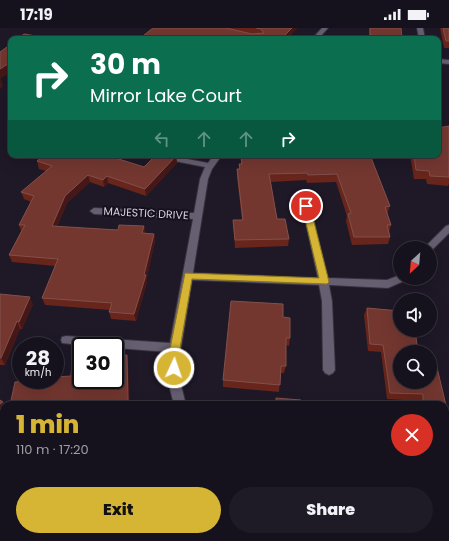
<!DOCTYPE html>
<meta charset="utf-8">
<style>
:root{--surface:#16121d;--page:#1f1b26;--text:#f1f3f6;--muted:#9e9ea4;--line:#35323b;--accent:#d6b534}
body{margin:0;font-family:Poppins,sans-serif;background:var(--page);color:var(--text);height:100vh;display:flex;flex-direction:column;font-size:15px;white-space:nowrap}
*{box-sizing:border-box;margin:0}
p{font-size:13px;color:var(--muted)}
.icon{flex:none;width:22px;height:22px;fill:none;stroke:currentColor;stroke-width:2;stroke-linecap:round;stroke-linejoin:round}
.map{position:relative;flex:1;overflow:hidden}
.drawer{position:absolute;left:0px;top:373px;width:449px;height:140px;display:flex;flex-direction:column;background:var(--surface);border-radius:12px 12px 0 0;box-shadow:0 4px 16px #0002,0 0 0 1px var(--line)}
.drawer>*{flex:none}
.hud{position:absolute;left:8px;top:8px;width:433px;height:122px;border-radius:8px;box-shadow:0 4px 16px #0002,0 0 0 1px var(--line);background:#0b6e4f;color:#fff;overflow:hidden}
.needle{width:26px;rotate:206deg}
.fabs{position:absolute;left:393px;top:213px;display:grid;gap:8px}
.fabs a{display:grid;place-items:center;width:44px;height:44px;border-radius:50%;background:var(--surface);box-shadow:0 4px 16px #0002,0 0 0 1px var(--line);font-size:20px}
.speed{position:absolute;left:12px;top:309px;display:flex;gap:8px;font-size:20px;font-weight:700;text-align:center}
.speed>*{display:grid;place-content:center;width:52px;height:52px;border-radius:50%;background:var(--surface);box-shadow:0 4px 16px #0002,0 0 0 1px var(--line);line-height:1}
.speed small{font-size:10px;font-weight:400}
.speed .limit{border:2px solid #111;border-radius:6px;background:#fff;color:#111}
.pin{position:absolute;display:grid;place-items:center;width:34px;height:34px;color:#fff;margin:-17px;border:2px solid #fff;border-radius:50%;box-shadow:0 1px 4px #0007}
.me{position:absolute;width:44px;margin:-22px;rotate:3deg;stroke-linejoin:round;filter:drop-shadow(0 0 3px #0008)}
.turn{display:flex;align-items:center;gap:14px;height:84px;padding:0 16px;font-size:18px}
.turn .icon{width:52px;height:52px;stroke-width:2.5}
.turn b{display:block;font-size:28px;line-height:34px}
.lanes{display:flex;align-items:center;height:38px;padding:0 16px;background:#0003;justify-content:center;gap:20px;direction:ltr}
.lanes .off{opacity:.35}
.round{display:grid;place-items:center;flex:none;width:42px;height:42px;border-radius:21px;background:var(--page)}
.head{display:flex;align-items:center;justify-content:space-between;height:68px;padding:0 16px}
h1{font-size:24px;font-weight:800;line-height:30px;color:var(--accent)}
.action{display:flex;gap:8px;margin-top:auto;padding:8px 16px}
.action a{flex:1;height:46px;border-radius:24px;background:var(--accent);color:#111;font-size:16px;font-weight:800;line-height:46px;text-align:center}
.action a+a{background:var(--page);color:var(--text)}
.status{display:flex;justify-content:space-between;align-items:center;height:28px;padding:0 20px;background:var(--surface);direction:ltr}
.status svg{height:11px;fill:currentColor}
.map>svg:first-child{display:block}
</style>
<div class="status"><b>17:19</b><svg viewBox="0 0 49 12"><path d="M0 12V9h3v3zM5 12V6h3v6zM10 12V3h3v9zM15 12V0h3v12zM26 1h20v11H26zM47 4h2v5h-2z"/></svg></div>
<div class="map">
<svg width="449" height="513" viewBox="0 0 449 513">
<rect width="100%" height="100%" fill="#1e1827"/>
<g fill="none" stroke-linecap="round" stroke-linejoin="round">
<defs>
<path id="street" d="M322,0h6l-10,11h-6z
M417,0h6l2,11h-6z
M438,31l11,1v4l-11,-1z
M150,127h16l42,8 6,-8h8l-10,14 -4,10 -15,94 125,5 -16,-72 4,-3 4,3 18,72 59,2 13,-5v3h6l-2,3 -16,7 -59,-3 3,16 3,69 -2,3 -4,2 -4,-2 -2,-3 -1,-69 -3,-16 -127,-5 -12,74v27l6,24h-12l-6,-24 1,-29 -54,-4v-2h-27l-26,-3 -1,-3 1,-3 4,-1 104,7 23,-124 -99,-5 -4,-3 4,-3 100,5 6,-34 5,-12 -51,-10z
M449,197v8l-17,17 -2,1v-3h-6l22,-22z
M81,509h21l-2,4h-21z
M247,509h16l2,4h-16z"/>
</defs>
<use href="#street" stroke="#35313d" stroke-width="2"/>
<use href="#street" fill="#665e71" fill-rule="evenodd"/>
</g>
<path fill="#67251b" d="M153,0h144l-10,11h-148z
M369,0h32v11h-32z
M440,0h9v20h-5z
M449,98v58l-1,2 -21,-2 -1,-5h-12l-4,-24h28z
M38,127l106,12 32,-11 1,7 -31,33 -38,-13 -4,4 -14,-5 -23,21 -10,24 61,3 26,-4 1,7 9,1 1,7 -8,36v5l-11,39 -25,-2 -2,-7 1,-2 -65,-5 -3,-7 13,-32 -43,-4 -3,-7 12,-24 -2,-6 12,-23 -7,-3 -3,-7 25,-21 -7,-2 -2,-8 2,-1z
M245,127h94l51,51 -3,8 4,11 -2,7 1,5 -2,7 -36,1 -6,-24 1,-5 -11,-34 -29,1 -1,-3 -35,2 6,37 12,20 -1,7 -53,2 -2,-28h9l-5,-43v-8h2v-5h2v-7h4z
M0,266l33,10 -11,25h-2l-15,36h-5z
M367,280l33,3v19h15l3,22h-18v30h30v-23h5l13,55 1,1v50l-4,-1v-59h-26v-4l-32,-2 -6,-47 -13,-1 -4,-36z
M283,289l7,21 -1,8 -3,-1v21l-2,7h-4l-1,19 -56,-5v-7z"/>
<path fill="#451817" d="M292,0h5l-10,11h-6z
M11,34v10l-11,7v-10z
M0,51h1l2,7 -3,3z
M176,128l1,7 -31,33 -1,-7z
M88,147l2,7 -23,21 -13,31 -2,-8 13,-30z
M107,148l1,7 -4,4 -1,-7z
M144,198l1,7h-3z
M154,206l1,7 -8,36v5l-11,39 -2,-7z
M30,269l3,7 -11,25 -3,-7z
M17,293l3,8 -15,36 -4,-7z
M127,327l1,7 2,43 -2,-5z
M3,374l1,3v6l-4,4v-11z
M11,509h4v4h-3z"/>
<path fill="#733730" stroke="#82504b" d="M153,0h73l26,6 12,-1 -3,-4 -5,-1h36l-11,11h-142z
M370,0h31l1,10 -32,-3z
M443,0h6v13h-3z
M24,6l31,5h-38z
M11,16v18l-11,7v-17z
M449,98v51l-19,-1 -1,-5 -13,-1 -2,-15h24v-27z
M38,127h68l38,12 12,-12h17l3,1 -31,33 -38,-13 -4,4 -15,-5 -23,21 -13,30 66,4 1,-5 25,1 -2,7 12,1 -10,41h2l-12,39 -25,-2 3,-9 -70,-5 16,-39 -49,-4 16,-30h-6l15,-29 -13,-4 31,-26 -15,-5 5,-4z
M246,127h86v1l38,-1 20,51 -5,1 6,18h-4l3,12h-36l-6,-23 3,-1 -14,-39 -29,1 -1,-2 -38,1 8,45h8l4,20 -54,1 -2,-20h10l-6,-51h3l-1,-5h3l-1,-7h5z
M0,266l30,3 -11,25 -2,-1 -16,37h-1z
M231,273l52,3v13l7,1v20h-4v28h-5l-1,19 -57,-5z
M367,280l33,3v19h15l3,22h-18v30h30v-23h5l13,55 1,1v43l-4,-1v-52h-22v-11l-33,-1 -7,-48 -13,-1z
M127,327l1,45 2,5h-120l5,-23 19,-2h21v-3l16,-1 1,-15 9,-1v20h34v-24z
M276,370l25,2v5h-25z
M0,372l3,2 -3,2z
M4,422v87h7l1,4h-12v-89z
M176,509h7l2,4h-14z"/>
<path fill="#d6b534" stroke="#8b7622" d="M306,175l4,3 19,76 -2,2 -135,-5 -13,75v14l-5,4 -3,-1 -2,-17 16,-81 134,5 -17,-72z"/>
<g text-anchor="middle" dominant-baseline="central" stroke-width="4" stroke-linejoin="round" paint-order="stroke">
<g font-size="11" fill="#d5d1dc" stroke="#150f1e">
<text transform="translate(146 185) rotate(3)">MAJESTIC DRIVE</text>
</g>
</g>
</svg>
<div class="fabs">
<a><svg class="needle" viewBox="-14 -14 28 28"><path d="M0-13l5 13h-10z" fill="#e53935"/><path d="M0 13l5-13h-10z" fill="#9e9ea4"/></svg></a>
<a><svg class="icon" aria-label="sound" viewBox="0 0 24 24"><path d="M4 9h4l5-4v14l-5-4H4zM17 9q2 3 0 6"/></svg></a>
<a><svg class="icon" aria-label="search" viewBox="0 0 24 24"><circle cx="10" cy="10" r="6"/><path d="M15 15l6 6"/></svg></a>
</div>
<div class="speed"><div>28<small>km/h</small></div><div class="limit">30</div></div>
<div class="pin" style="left:306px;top:178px;background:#d93025"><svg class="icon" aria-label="arrive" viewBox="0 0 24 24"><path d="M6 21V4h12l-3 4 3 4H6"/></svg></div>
<svg class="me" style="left:174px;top:340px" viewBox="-20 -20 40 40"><circle r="17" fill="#d6b534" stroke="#fff" stroke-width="3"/><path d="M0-11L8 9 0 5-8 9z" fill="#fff"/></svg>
<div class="hud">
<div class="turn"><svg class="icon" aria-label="right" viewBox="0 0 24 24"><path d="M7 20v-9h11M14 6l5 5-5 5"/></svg><div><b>30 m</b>Mirror Lake Court</div></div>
<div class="lanes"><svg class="icon off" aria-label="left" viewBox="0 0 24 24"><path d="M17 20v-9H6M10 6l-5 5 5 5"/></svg><svg class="icon off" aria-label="ahead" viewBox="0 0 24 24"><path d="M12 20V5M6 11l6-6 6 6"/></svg><svg class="icon off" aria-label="ahead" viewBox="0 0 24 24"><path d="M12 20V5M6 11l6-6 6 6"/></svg><svg class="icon" aria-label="right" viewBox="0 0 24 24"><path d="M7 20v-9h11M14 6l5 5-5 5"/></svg></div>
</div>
<section class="drawer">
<div class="head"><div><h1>1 min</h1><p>110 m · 17:20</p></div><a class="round" style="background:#d93025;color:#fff"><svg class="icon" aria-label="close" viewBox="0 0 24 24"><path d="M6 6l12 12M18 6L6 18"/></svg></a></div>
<div class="action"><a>Exit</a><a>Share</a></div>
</section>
</div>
